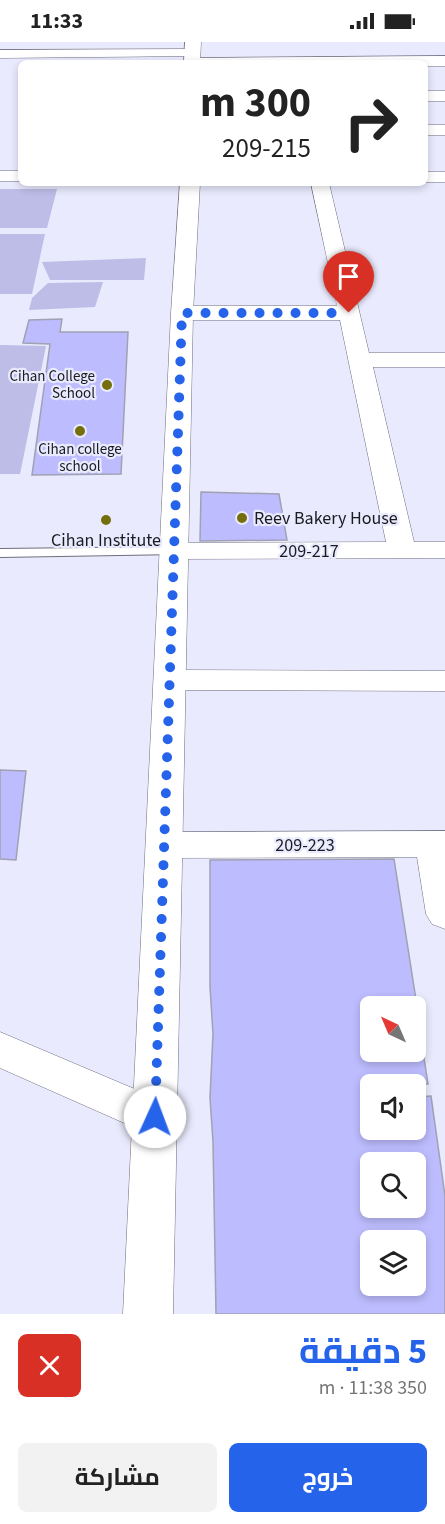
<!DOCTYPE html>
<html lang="ar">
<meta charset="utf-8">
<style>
:root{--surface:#fff;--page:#f2f2f2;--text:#222;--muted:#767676;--accent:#2563eb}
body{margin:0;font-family:"Source Sans 3",Cairo,sans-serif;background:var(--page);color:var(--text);direction:rtl;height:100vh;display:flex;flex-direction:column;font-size:22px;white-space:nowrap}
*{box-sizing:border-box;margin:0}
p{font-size:20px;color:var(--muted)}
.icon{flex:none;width:33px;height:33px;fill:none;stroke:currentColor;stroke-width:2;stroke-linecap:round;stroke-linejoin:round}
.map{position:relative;height:1272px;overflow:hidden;direction:ltr}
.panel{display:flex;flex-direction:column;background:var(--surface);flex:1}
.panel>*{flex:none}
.guide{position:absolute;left:18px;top:18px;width:410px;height:126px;border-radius:9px;box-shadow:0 3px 9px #0003;direction:rtl;background:#fff;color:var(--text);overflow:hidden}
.needle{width:39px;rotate:316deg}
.buttons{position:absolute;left:360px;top:954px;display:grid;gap:12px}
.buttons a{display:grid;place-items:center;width:66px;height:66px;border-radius:9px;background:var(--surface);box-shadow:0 3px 9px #0003;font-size:30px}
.pin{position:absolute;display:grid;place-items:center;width:51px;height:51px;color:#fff;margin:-62px -26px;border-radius:50% 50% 50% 0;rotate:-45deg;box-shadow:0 0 6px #0007}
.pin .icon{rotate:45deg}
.me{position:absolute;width:66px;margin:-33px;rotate:2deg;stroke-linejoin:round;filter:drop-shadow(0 0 4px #0008)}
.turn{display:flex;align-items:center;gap:21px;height:126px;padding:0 18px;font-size:27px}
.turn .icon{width:78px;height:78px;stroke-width:2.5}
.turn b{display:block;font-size:42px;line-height:51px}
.round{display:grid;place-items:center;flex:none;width:63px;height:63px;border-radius:9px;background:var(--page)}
.headline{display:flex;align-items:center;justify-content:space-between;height:102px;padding:0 18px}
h1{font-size:36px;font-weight:700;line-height:45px;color:var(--accent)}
.button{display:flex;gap:12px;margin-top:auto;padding:12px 18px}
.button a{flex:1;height:69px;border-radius:9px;background:var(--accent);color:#fff;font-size:24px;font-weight:700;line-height:69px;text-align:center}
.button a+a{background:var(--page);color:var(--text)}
.status{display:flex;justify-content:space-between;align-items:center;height:42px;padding:0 30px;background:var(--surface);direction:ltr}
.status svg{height:16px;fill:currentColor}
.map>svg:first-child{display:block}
</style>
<div class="status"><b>11:33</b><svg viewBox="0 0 49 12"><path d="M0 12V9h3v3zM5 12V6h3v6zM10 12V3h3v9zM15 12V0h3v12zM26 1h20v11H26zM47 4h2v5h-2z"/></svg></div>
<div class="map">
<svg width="445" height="1272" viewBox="0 0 445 1272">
<rect width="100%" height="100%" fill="#e9eafd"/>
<path fill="#bdbde8" d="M0,147h57l-10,39h-47z
M0,192h45l-13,60h-32z
M146,216l-2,22h-94l-8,-18z
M103,240l-8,25 -66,3 3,-12 16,-15z
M0,303l46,1 -26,128h-20z"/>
<path fill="#bdbcfe" stroke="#a0a1b2" stroke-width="1.5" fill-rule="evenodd" d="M62,277l-2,13h68l-7,142 -89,1 18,-131 -27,-1 6,-23z
M201,450l78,2 8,46 -87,1z
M0,728l26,1 -10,89 -16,-1z
M394,817l23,147h-47v46h53l5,32h-58v46h46v-33l15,-1 14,100v118h-229l-3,-172 -3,-44 3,-64 -3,-47v-127zM370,1120h46v46h-46zM370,1198h46v46h-46z"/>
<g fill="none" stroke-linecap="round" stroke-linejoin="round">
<defs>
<path id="service" d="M174,505l7,4 -2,3 -179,3v-8z"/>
<path id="minor" d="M193,7l5,1 2,3 -2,3 -198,2v-8z
M445,14v10h-21v-3h-240l8,-5z
M424,49h21v10h-21z
M424,83h21v10h-21z
M0,129h21v10h-21z
M424,130h21v10h-21z
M311,141h18l40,170h76v14h-72l41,175h31v16l-271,1 -10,-2 -4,-6 4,-6 10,-2 212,-1 -46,-222h-158l-8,-2 -3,-5 3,-5 8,-2h155z
M170,628l275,1v20l-275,-1 -11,-3 -5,-7 5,-7z
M445,789v98l-13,-5 -6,-10 -9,-57 -253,1 -13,-4 -5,-9 5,-9 13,-4z
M0,990l170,72 7,13 -7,13 -15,6 -15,-6 -140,-62z"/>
<path id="tertiary" d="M185,0h16l-1,21h-16z
M180,141h20l-7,130 -20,1001h-50l48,-1001z"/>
</defs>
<use href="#service" stroke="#6e6e7e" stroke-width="2"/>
<use href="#minor" stroke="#6e6e7e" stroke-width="1"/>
<use href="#tertiary" stroke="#6e6e7e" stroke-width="1"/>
<use href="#service" fill="#fff" fill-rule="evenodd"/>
<use href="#minor" fill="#fff" fill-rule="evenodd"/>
<use href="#tertiary" fill="#fff" fill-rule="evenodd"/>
</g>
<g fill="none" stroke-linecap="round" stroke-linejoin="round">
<path stroke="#2563eb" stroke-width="10" stroke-dasharray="0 18" d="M155,1075l27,-804h167"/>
</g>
<g fill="#746e0c" stroke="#e9eafd" stroke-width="2">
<circle cx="107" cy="343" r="6"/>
<circle cx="80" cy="389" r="6"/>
<circle cx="242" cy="476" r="6"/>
<circle cx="106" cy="478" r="6"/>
</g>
<g text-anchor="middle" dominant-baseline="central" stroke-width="4.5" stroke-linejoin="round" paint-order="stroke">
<g font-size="15" fill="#1a1a21" stroke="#e9eafd" text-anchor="end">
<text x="95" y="334">Cihan College<tspan x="95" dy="17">School</tspan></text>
<text x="80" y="407" text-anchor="middle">Cihan college<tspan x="80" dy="17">school</tspan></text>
</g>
<g font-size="18" fill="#1a1a21" stroke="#e9eafd" text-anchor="start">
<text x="254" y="476">Reev Bakery House</text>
<text x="106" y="498" text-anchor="middle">Cihan Institute</text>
</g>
<g font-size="18" fill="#1a1a21" stroke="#e9eafd">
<text x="309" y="509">209-217</text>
<text x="305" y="803">209-223</text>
</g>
</g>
</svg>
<div class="buttons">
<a><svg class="needle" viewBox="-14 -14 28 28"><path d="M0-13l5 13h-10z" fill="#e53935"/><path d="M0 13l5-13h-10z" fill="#767676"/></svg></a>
<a><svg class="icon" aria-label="sound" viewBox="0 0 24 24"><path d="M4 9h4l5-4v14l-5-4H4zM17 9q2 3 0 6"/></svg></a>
<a><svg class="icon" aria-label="search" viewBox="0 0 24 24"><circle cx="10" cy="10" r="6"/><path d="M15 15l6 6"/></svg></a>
<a><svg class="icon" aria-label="layers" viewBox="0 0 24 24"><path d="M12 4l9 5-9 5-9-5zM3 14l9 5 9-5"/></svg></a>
</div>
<div class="pin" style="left:349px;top:271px;background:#d93025"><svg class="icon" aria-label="arrive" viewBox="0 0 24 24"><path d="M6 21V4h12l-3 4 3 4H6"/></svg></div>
<svg class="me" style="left:155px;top:1075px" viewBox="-20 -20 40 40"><circle r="19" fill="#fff"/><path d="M0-13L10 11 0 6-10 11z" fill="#2563eb"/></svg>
<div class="guide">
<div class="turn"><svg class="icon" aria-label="right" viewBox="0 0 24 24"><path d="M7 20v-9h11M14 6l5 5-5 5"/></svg><div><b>300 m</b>209-215</div></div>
</div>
</div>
<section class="panel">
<div class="headline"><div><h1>5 دقيقة</h1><p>350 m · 11:38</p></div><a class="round" style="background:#d93025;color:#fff"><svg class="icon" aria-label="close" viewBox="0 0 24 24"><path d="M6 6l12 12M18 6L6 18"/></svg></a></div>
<div class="button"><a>خروج</a><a>مشاركة</a></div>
</section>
